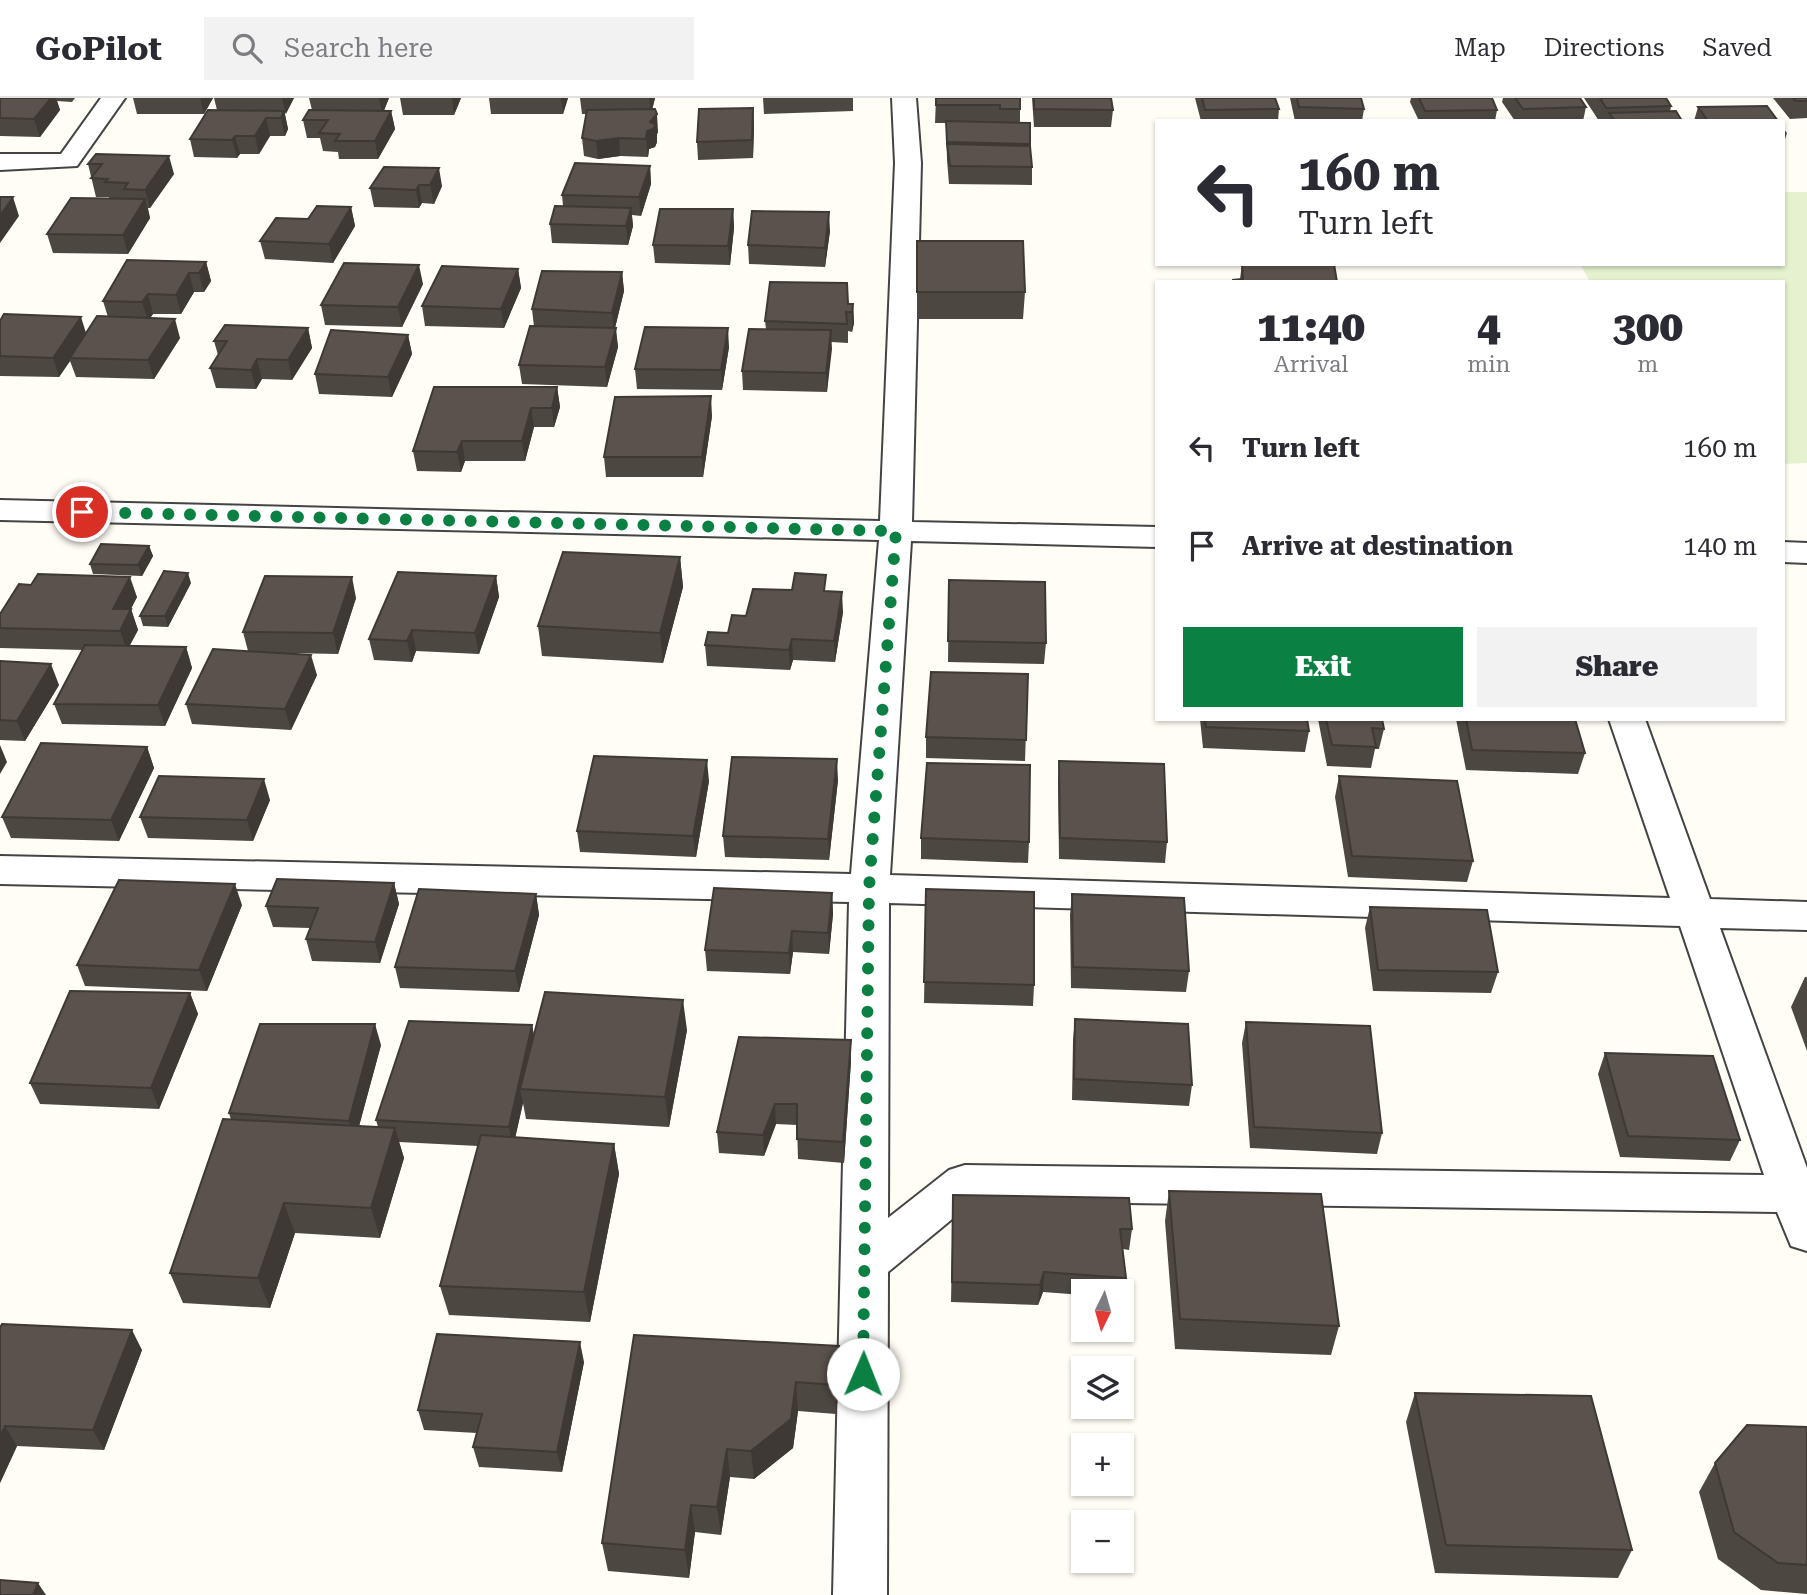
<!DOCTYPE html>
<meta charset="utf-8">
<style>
:root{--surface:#fff;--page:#f2f2f3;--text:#2b2b33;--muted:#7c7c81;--line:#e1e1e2;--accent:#0b8043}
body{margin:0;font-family:"Roboto Serif",serif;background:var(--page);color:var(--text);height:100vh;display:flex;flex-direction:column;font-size:26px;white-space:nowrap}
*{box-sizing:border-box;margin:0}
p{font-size:23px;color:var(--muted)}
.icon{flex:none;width:38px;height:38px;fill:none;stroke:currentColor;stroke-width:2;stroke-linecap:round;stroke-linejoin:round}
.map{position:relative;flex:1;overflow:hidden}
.panel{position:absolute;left:1155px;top:182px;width:630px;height:441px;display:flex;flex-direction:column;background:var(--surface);border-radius:0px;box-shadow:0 2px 5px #0004}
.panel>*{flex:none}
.top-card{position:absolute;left:1155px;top:21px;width:630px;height:147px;border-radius:0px;box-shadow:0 2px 5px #0004;background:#fff;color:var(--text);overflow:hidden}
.needle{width:46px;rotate:185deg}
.controls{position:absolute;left:1071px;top:1181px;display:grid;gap:14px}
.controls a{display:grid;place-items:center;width:63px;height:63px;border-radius:0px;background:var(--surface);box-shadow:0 2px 5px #0004;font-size:35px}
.pin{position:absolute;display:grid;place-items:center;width:60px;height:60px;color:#fff;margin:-30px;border:4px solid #fff;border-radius:50%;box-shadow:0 2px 7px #0007}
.me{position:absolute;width:77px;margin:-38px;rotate:1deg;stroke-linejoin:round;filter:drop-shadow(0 0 5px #0008)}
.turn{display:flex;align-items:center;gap:24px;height:147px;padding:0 28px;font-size:32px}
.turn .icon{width:91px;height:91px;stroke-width:2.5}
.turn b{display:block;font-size:49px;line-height:60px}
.eta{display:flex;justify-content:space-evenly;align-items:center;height:119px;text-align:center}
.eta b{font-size:42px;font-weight:800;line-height:49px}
.primary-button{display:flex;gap:14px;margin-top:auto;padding:14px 28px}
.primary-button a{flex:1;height:80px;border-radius:0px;background:var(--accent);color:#fff;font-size:28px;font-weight:800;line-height:80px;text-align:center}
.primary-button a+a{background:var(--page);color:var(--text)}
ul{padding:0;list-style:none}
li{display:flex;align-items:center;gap:21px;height:98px;padding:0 28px}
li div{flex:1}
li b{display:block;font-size:26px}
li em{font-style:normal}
header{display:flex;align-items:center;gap:42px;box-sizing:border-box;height:98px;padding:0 35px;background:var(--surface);border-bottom:2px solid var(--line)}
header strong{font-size:33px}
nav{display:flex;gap:38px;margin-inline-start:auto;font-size:24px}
.search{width:490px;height:63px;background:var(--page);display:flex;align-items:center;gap:18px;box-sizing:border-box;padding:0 24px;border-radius:0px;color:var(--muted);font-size:26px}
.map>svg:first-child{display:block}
</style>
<header>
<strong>GoPilot</strong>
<div class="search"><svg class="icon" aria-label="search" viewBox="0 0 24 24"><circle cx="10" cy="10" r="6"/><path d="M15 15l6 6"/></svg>Search here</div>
<nav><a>Map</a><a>Directions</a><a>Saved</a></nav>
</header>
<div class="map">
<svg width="1807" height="1497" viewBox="0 0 1807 1497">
<rect width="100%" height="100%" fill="#fffdf5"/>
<path fill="#e6f2cf" d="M1783,94h24v271l-24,1v-182h-193l-10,-18h203z"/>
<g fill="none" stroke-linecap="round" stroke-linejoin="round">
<defs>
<path id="street" d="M101,0h24l-48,68 -77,4v-16h61z
M892,0h24l5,65 -9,359 245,5v20l-246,-6 -21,334 780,23 -61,-179h36l65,180 97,3v28l-87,-2 87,240v83l-16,-5 -14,-34 -803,-11 -86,71 -1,323h-54l16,-693 -849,-18v-28l851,18 28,-334 -879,-20v-20l880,21 15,-358zM889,805l791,23 84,249 -799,-10 -16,5 -61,48z
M1783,444l24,1v20l-24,-1z"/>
</defs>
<use href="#street" stroke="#444" stroke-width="4"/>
<use href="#street" fill="#fff" fill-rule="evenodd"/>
</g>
<path fill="#4d4742" d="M0,0h75l-3,4 -15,-1 3,9 -20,27 -40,-1z
M133,0h80l-9,16h-67z
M214,0h80l-9,16 3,15 -3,7h-15l-11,18h-19l-3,4 -43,-1 -4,-18 27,-29z
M309,0h80l-5,13h7l4,18 -17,30h-39l-1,-7 -15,-1 -3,-13h-13l-4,-18 9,-10z
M400,0h61l-7,17h-51z
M489,0h79l-5,16h-72z
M580,0h75l-3,11 6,23 -1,2v8l-2,5 -6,2 -1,8 -28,-1 -22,3 -14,-3 -2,-18 4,-24h-4z
M763,0h90v13l-89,3z
M936,0h84v25h10v24l2,20v18l-83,-1 -2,-24 -1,-37h-11z
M1032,0h79l2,12 -2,17h-77z
M1195,0h80l4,11 -1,12h-77z
M1290,0h72v3l2,8 -2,12h-67z
M1411,0h81l5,12 -2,11h-76l-9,-19z
M1503,0h77l6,9 -3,14h-68l-13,-19z
M1584,0h82l5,8 -1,6 12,9h-83z
M1773,0h34v20l-17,1z
M1698,9l80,14h-84z
M753,10l1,18 -1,32 -55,2 -1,-18z
M1783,30l4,5 -4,12z
M96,56l78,20 -24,34h-2l2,10 -22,36 -75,-1 -6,-19 62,-35v-2h-13l-8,-33z
M650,68l1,18 -10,32 -9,-1 1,11 -5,19 -76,-2 -2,-19 13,-18 -1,-11z
M384,69l58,19 -8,18 -12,-1 -3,5 -45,-1 -4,-19z
M351,109l4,19 -22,37 -68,-4 -5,-18 48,-22z
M733,111l1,19 -4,37 -75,-2 -2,-18z
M830,133l-5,36 -76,-3 -1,-19z
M917,143l108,51 -2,27h-106z
M206,164l5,19 -7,11h-10l-13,22h-28l-3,4 30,20 -26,41 -78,-2 -6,-16 -11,16 -59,-1v-55l86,12 22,-16 -5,-16z
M1242,166l95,18h-104v-2l7,-1z
M518,171l3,19 -17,40 -79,-2 -3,-20z
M622,174l2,19 -9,37 3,19 -11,40 -85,-3 -3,-19 15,-38 -2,-18z
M423,186l-21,43 -77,-2 -4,-20z
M848,206h5l1,19 -2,9 -4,-1v12l-17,-1 -4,50 -84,-2 -1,-19 24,-42 -1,-8z
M308,230l4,20 -20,32 -30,-1 -6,10 -40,-1 -6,-20 8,-13 -4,-14z
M408,237l4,19 -20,43 -73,-3 -4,-20z
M729,249l-7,43 -85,-1 -2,-20z
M557,289l3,20 -6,20h-20l-9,34h-60l-4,11 -44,-1 -4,-20z
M712,318l-9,61h-97l-2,-20z
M149,448l4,10 -11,20 -49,-2 -3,-10z
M680,459l3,30 -20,76 -121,-7 -4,-30z
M496,478l3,21 -20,57 -63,-3 -4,11 -38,-2 -5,-21z
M949,482l97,63 -2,21 -96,-2z
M191,485l-23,44 -25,-1 -3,-10z
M31,487l106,12 -6,12 7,21 -9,16 57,1 6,21 -27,58 -103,-2 -8,-20 29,-54 -83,-2v-34z
M826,493l17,21 -8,50 -42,-2 -3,10 -83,-4 -2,-21 23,-12 18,-17z
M356,500l-18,56 -50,-1 29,22 -26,55 -99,-6 -6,-20 62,-53 -5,-19z
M0,563l59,24 -34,56 -25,-1z
M1028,576l-3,87 -99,-3v-21z
M1200,621h107l2,12 -4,21 -102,-4z
M1318,621h64l2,10 -5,20h-4l-4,19 -44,-2z
M1456,621h119l10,34 -7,21 -112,-4z
M147,649l7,21 -35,73 -108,-3 -9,-21z
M1059,663l108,81 -2,21 -106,-4 -1,-77z
M1339,678l134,85 -6,21 -119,-5 -13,-80z
M838,682l-9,80 -104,-3 -2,-21z
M709,683l-13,76 -116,-5 -3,-21z
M270,702l-17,41 -105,-3 -8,-21z
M921,740l108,4 -1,21 -107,-4z
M394,785l5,21 -19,59 -68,-2 -6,-22 4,-11 -37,-1 -7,-21z
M926,791l108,96 -1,21 -109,-3z
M832,795l1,21 -4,40 -36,-2 -3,22 -83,-3 -2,-21z
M536,796l3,21 -20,77 -119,-4 -5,-21z
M1072,796l117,77 -3,21 -115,-4 -1,-73z
M242,807l-35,86 -122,-5 -8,-21z
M1370,809l128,65 -7,21 -118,-2 -8,-63z
M1805,879h2v74l-16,-44z
M190,895l8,21 -39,95 -119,-5 -10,-21z
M1075,921l117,66 -3,21 -117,-6 1,-60z
M1246,924l136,111 -5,21 -127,-6 -8,-105z
M532,927l2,11 153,-6 -18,97 -143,-8 -3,-16 -8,34 99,7 5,30 -29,148 -141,-7 -9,-29 38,-140 -79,-4 5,16 -24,80 -85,-5 -25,75 -87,-5 -13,-30 61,-153 -2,-7 152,-68 -22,81 19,1 -2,-7z
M1605,955l135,87 -10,21 -110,-4 -22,-83z
M851,963l-7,102 -46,-4 -1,-34 -21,-1 -12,32 -45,-3 -2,-21z
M1169,1093l170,135 -8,29 -156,-6 -10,-128z
M953,1097l179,34 -3,21 -6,-1 3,29 -3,20h-1v-6h-39v3l-40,-3 -5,13 -87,-3z
M0,1230l142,22 -38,100 -87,-4 -17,37z
M839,1248l1,29 -4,39 -38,-3 -5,37 -39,31 -24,-2 -9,58 -26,-3 -6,46 -81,-7 -6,-28z
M584,1264l-22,110 -83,-5 -6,-20 4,-14 -53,-3 -6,-20z
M1415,1295l217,157 -14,28 -183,-5 -29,-151z
M1807,1329v167l-46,-4 -43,-31 -19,-67 16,-29z"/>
<path fill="#3f3936" d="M51,0h5l4,12 -20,27 -6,-18z
M200,0h13l-9,16z
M282,0h12l-8,16z
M379,0h10l-7,16z
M452,0h9l-7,17z
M561,0h7l-5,16z
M649,0h6l-4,17z
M753,10l1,18 -1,32 -1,-18z
M284,13l4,18 -3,7 -4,-18z
M391,13l4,18 -17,30 -3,-18z
M657,16l1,18 -1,2v8l-2,5 -6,2 -1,8 -2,-18 1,-8 3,-9z
M266,20l4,18 -11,18 -4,-18z
M235,38l5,18 -3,4 -5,-18z
M619,40l1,18 -22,3 -2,-18z
M169,58l5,18 -24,34 -5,-18z
M650,68l1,18 -10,32 -2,-19z
M439,70l3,18 -8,18 -4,-19z
M419,87l3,18 -3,5 -3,-18z
M13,99l6,19 -19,27v-27z
M145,101l5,19 -22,36 -5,-19z
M351,109l4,19 -22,37 -4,-19z
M631,110l2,18 -5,19 -2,-19z
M733,111l1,19 -4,37 -2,-19z
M829,114l1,19 -5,36v-19z
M206,164l5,19 -7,11 -5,-19z
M419,167l4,19 -21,43 -4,-20z
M518,171l3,19 -17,40 -3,-19z
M622,174l2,19 -10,41 -2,-19z
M189,175l5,19 -13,22 -5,-19z
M148,196l5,20 -5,7 -6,-19z
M853,206l1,19 -2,9v-20z
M81,219l6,19 -17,22v3l-11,16 -6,-19z
M175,221l5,19 -26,41 -6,-19z
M308,230l4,20 -20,32 -4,-20z
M616,230l2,19 -11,40 -2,-20z
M728,230l1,19 -7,43 -1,-20z
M831,232l1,19 -5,43 -1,-19z
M408,237l4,19 -20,43 -4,-20z
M257,261l5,20 -6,10 -5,-19z
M557,289l3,20 -6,20 -2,-19z
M711,298l1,20 -9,61 -1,-20z
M531,310l3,19 -9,34 -3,-20z
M462,343l3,20 -4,11 -4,-20z
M149,448l4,10 -11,20 -4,-11z
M680,459l3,30 -20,76 -3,-30z
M188,475l3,10 -23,44 -3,-11z
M496,478l3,21 -20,57 -4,-21z
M130,479l7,20 -17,32 -7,-20z
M352,479l4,21 -18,56 -5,-21z
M842,494l1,20 -8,50 -1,-21z
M131,511l7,21 -11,21 -7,-20z
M412,532l4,21 -4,11 -5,-21z
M792,541l1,21 -3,10 -1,-20z
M186,549l6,21 -27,58 -7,-21z
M311,557l6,20 -26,55 -6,-21z
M51,566l8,21 -34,56 -8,-20z
M0,647l7,17 -7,12z
M147,649l7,21 -35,73 -8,-21z
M837,661l1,21 -9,80 -1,-21z
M707,662l2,21 -13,76 -3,-21z
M264,681l6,21 -17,41 -6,-21z
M394,785l5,21 -19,59 -5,-21z
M235,786l7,21 -35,86 -8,-21z
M832,795l1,21 -4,40 -1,-21z
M536,796l3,21 -20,77 -4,-21z
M792,833l1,21 -3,22 -1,-21z
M190,895l8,21 -39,95 -8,-21z
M683,902l4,30 -18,97 -4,-30z
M375,926l6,21 -26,96 -6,-20z
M532,927l4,21 -16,43 3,14 -10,45 -4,-21z
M851,942v21l-7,102 -1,-21z
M775,1006l1,20 -12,32 -1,-21z
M395,1030l9,30 -24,80 -9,-30z
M614,1046l5,30 -29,148 -6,-30z
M284,1105l11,30 -25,75 -12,-30z
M1044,1174l-1,20 -5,13 2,-20z
M132,1232l10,20 -38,100 -11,-20z
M580,1244l4,20 -22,110 -5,-20z
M839,1248l1,29 -4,39 -1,-29z
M796,1284l2,29 -5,37 -39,31 -3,-28z
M5,1328l12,20 -17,37v-46z
M727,1351l3,28 -9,58 -4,-28z
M691,1407l4,27 -6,46 -4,-28z
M38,1485l8,12h-13z"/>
<path fill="#5a524d" stroke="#3f3936" stroke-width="2" d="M0,0h51l-17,21 -34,-1z
M936,0h84v11h-20v-4h-64z
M1034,0h77l2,12 -79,-1z
M1202,0h73l4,11 -74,1z
M1297,0h64l3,11 -65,-2z
M1419,0h73l5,12 -72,1z
M1515,0h65l6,9 -63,2z
M1600,0h66l5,8 -65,2z
M1793,0h14v3h-11z
M1767,8l11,15h-70l-10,-14z
M753,10l-1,32 -55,2 2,-33z
M655,11l2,5 -7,8 6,3 -3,4 -6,2 -1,8 -27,-1 -23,3 -14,-3 5,-28z
M208,12l76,1 -3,7h-15l-11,18h-20l-3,4 -42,-1z
M309,12l82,1 -16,30h-40l5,-7 -21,-1 9,-13h-25z
M1676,13l6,10h-67l-6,-8z
M946,23l84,2v21l-83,-2z
M947,46l83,2 2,21 -82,-1z
M96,56l73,2 -24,34 -21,-1 4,-6 -23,-1 3,-3 -17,-1 11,-14h-14z
M575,65l75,3 -11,31 -77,-2z
M384,69l55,1 -9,17h-11l-3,5 -46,-2z
M0,99h13l-13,19z
M71,100l74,1 -22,36 -76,-1z
M317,108l34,1 -22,37 -69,-3 16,-23 32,1z
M555,108l76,2 -5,18 -76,-2z
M660,111h73l-5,37 -75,-1z
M752,113l77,1 -4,36 -77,-3z
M917,143h106l2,51h-108z
M127,162l79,2 -7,11h-10l-13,22 -28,-1 -6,8 -39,-1z
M344,165l75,2 -21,42 -77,-2z
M1242,166h92l3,18h-104v-2l10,-1z
M442,168l76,3 -17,40 -79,-3z
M542,173l80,1 -10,41 -80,-4z
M770,184l77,1 1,21h5l-1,8h-6l1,12 -82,-3z
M4,216l77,3 -28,41 -53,-2v-35z
M97,218l78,3 -27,41 -78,-2z
M225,227l83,3 -20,32 -31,-1 -6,11 -41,-2 17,-27h-13z
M530,228l86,2 -11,39 -86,-2z
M645,229l83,1 -7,42 -86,-1z
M749,231l82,1 -5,43 -84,-2z
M331,232l77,5 -20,42 -73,-3z
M434,289h123l-5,21h-21l-9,33h-60l-5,11 -44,-1z
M711,298l-9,61h-98l11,-60z
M101,446l48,2 -11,19 -48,-1z
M563,454l117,5 -20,76 -122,-7z
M164,473l24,2 -23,43h-25z
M398,474l98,4 -21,57 -63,-3 -5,11 -38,-2z
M795,475l31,2 -2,16 18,1 -8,49 -42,-2 -3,11 -84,-5 3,-13 20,1 4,-18 14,1 7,-27 39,1z
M38,476l92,3 -17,32h18l-11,22 -120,-3v-14l19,-30 12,1z
M265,478l87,1 -19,56 -90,-1z
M949,482l96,2 1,61 -98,-2z
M85,547l101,2 -28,58 -104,-1z
M213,551l98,6 -26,54 -99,-5z
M0,563l51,3 -34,57 -17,-1z
M931,574l97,2 -2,66 -100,-3z
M1205,621h102l2,12 -103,-4z
M1326,621h56l2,10 -12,-1 4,19 -44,-2z
M1466,621h109l10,34 -113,-3z
M41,645l106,4 -36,73 -109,-3z
M594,658l113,4 -14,76 -116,-5z
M732,659l105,2 -9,80 -105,-3z
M1059,663l105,3 3,78 -107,-4z
M927,665l103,2 -1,77 -108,-4z
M159,678l105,3 -17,41 -107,-3z
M1339,678l118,5 16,80 -121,-5z
M277,781l117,4 -19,59 -69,-3 12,-31 -52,-2z
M119,782l116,4 -36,86 -122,-5z
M714,790l118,5 -4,40 -36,-2 -3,22 -84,-3z
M419,791l117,5 -21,77 -120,-4z
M926,791l108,3v93l-110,-3z
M1072,796l112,4 5,73 -116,-4z
M1370,809l117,3 11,62 -120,-2z
M70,893l120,2 -39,95 -121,-5z
M545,894l138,8 -18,97 -145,-8z
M1075,921l113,5 4,61 -118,-6z
M409,923l123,4 -23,102 -133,-7z
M1246,924l124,4 12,107 -128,-6z
M260,926h115l-26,97 -120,-8z
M739,939l112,3 -8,102 -46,-3v-35h-22l-12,31 -46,-3z
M1605,955l108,3 27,84 -112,-4z
M223,1021l172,9 -24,80 -87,-5 -26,75 -88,-5z
M481,1037l133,9 -30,148 -144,-6z
M1169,1093l152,3 18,132 -159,-7z
M953,1097l176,3 3,31h-12l6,49 -82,-6 -4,13 -88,-3z
M2,1226l130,6 -39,100 -88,-4 -5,11v-109z
M437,1236l143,8 -23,110 -84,-5 9,-33 -64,-4z
M634,1237l205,11 -4,39 -39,-3 -5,37 -40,32 -24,-2 -10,58 -26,-2 -6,45 -83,-7z
M1415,1295l176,3 41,154 -186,-5z
M1747,1327l60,2v138l-29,-2 -44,-31 -19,-69z
M0,1482l38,3 -5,12h-33z"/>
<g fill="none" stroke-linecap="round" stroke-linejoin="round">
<path stroke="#0b8043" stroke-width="12" stroke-dasharray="0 21.6" d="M82,414l814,19 -27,357 -6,486"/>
</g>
</svg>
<div class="controls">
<a><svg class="needle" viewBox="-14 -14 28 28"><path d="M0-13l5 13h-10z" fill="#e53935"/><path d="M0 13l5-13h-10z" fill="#7c7c81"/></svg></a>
<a><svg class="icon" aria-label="layers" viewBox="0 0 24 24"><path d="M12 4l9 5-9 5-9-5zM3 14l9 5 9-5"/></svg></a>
<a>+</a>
<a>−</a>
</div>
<div class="pin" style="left:82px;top:414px;background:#d93025"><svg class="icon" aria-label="arrive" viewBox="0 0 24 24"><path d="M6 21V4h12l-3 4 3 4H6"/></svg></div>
<svg class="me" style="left:863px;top:1276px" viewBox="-20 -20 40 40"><circle r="19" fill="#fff"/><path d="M0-13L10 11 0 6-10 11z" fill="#0b8043"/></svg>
<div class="top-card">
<div class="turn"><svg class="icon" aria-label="left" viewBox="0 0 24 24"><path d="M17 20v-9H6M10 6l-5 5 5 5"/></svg><div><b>160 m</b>Turn left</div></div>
</div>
<section class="panel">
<div class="eta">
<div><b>11:40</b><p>Arrival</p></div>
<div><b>4</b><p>min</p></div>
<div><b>300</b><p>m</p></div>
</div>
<ul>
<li><svg class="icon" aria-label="left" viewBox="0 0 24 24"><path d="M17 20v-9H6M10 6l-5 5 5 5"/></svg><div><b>Turn left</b></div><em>160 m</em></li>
<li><svg class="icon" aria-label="arrive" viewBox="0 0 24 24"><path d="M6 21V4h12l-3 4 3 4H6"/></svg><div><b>Arrive at destination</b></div><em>140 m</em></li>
</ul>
<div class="primary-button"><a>Exit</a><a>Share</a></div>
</section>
</div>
